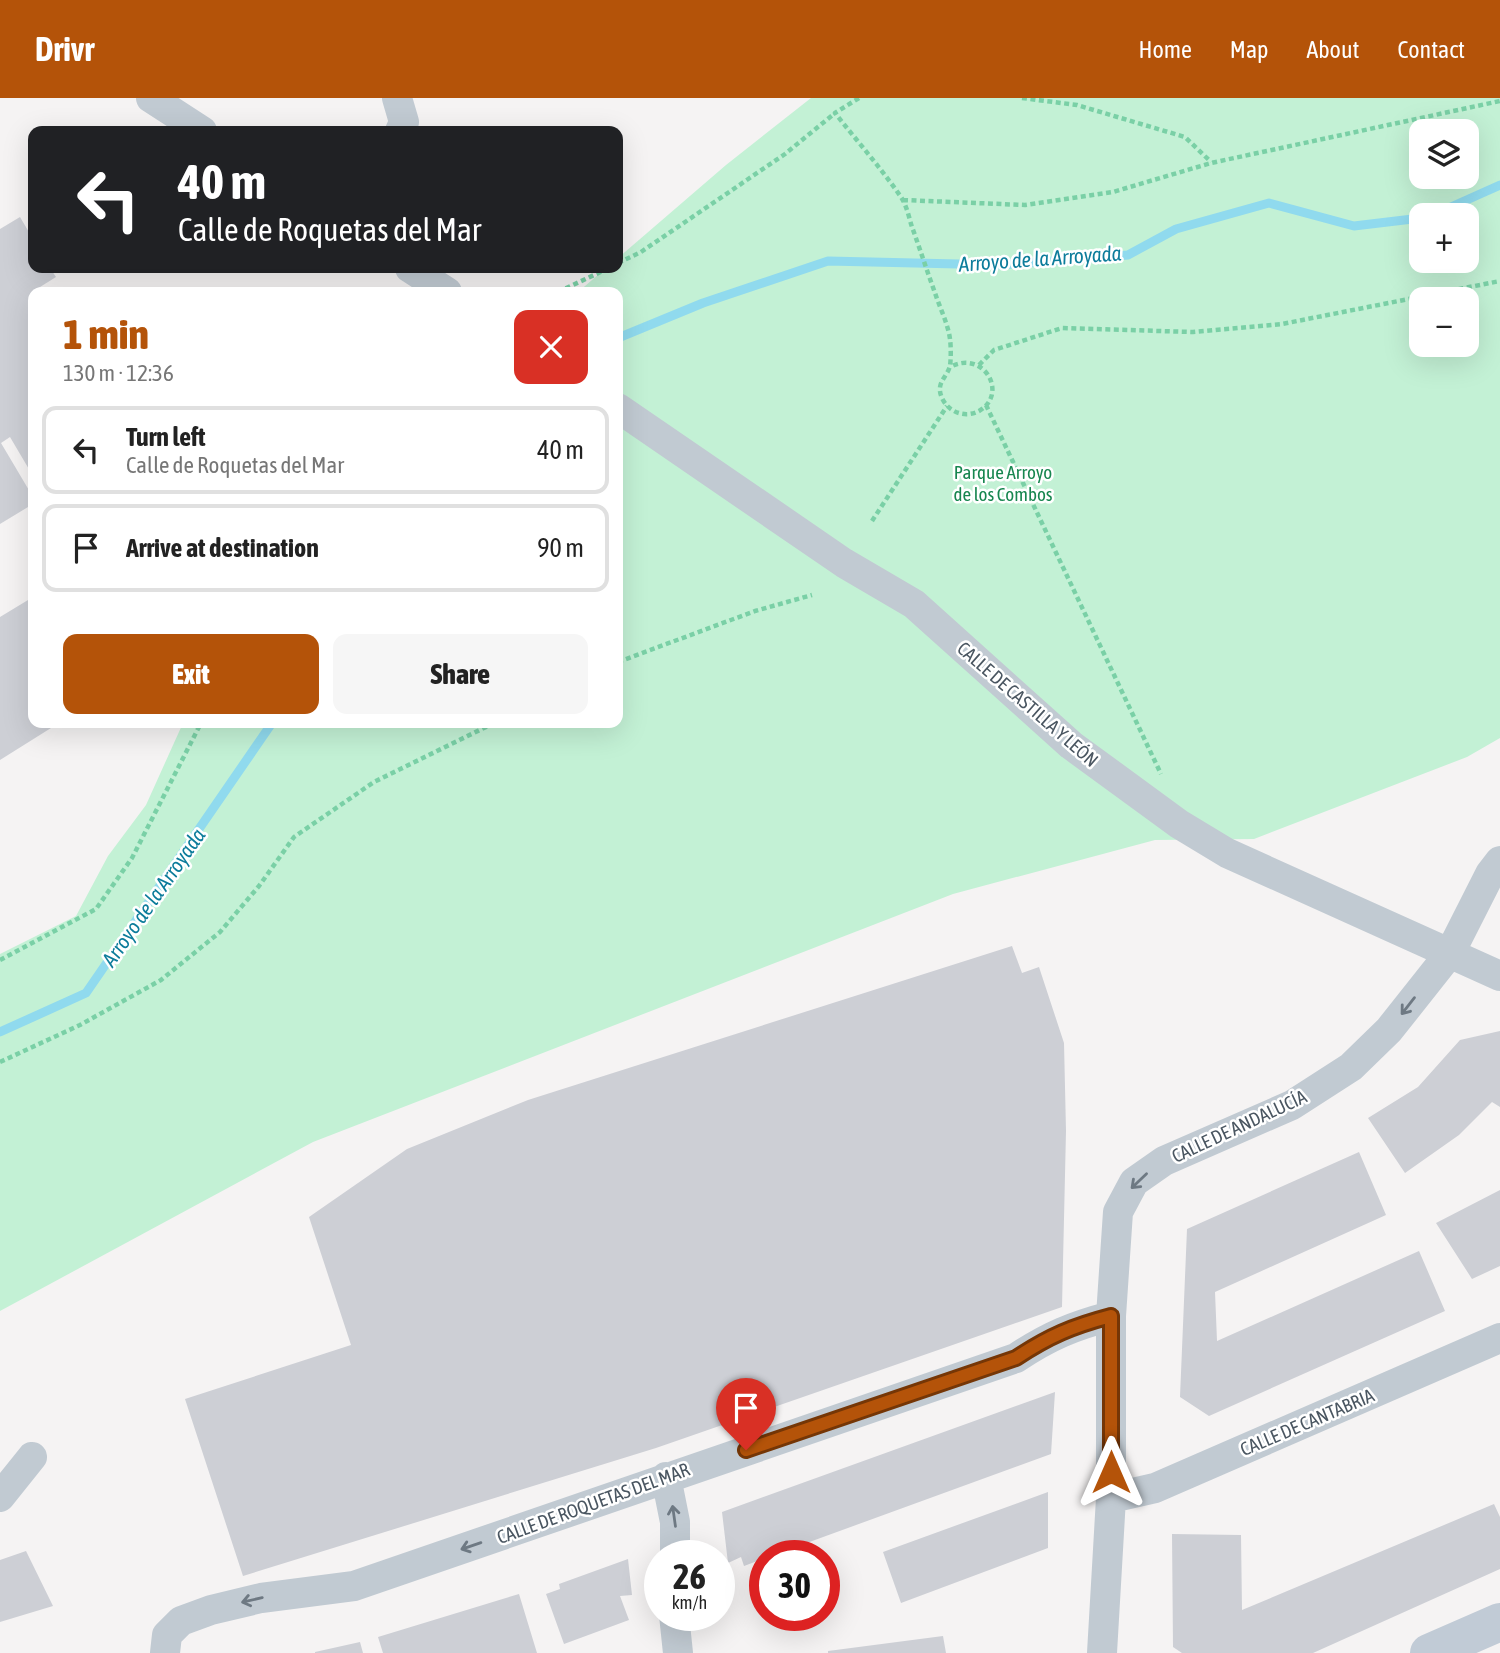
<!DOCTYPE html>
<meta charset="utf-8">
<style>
:root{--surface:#fff;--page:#f6f6f6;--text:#222;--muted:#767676;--line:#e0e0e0;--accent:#b45309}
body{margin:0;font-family:"Asap Condensed",sans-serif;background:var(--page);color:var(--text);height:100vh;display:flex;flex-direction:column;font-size:26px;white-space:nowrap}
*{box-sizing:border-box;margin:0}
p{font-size:23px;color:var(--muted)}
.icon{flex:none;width:38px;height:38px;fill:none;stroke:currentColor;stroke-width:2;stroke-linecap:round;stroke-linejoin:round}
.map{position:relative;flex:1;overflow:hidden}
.drawer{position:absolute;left:28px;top:189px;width:595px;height:441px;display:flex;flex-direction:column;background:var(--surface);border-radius:14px;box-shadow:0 7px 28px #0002}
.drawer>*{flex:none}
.hud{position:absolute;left:28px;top:28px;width:595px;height:147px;border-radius:14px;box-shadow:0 7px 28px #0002;background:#202124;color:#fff;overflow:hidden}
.buttons{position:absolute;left:1409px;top:21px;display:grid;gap:14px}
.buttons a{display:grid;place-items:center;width:70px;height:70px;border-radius:14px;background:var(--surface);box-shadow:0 7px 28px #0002;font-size:35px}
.speed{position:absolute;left:644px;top:1442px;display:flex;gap:14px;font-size:35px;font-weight:700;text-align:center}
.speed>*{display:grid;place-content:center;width:91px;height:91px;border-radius:50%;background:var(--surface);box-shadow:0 7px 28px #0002;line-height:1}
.speed small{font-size:18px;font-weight:400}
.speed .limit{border:10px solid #d22;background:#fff;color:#111}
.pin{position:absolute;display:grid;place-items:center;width:60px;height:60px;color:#fff;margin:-72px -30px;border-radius:50% 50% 50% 0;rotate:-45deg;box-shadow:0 0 7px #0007}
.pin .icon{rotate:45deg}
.me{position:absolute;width:77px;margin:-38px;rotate:0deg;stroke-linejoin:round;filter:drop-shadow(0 0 5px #0008)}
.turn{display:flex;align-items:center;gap:24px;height:147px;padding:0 35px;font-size:32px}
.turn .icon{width:91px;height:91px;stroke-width:2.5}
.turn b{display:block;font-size:49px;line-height:60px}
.round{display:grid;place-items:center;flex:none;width:74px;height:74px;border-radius:14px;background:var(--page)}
.summary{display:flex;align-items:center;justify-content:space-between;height:119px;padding:0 35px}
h1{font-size:42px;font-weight:800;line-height:52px;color:var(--accent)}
.button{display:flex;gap:14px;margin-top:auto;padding:14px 35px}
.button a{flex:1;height:80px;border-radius:14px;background:var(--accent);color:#fff;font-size:28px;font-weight:800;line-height:80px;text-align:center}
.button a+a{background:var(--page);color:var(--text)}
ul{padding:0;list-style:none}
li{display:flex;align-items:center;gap:21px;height:88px;margin:0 14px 10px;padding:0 21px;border:4px solid var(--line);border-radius:14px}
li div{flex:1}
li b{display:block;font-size:26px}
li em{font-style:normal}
header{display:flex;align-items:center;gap:42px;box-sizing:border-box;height:98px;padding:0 35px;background:var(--accent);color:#fff}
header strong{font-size:33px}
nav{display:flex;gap:38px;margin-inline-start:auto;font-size:24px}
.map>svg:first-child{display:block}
</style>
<header>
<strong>Drivr</strong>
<nav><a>Home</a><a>Map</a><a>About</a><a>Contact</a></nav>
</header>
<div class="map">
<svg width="1500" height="1555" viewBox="0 0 1500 1555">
<rect width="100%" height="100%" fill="#f5f3f3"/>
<path fill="#c3f1d5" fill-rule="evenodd" d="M811,0h689v640l-33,19 -213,82 -99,1 -202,54 -640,248 -313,169v-357l76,-38 32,-60 38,-51 37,-82h435v-431h-40l28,-24h12v-10l108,-93zM1421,33h45v46h-45zM1421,117h45v46h-45zM1421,201h45v46h-45z"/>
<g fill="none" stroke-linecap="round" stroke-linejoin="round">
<path stroke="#90daee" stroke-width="9" d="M1433,117l67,-30
M618,240l85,-35 125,-42 174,4 126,-10 48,-26 93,-26 85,23 67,-8
M0,934l86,-39 186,-270"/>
</g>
<path fill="#cdcfd5" d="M20,119l13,22v29h17l6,9 -24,15 1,184 -23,-39 -9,6 32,54v7l-33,20v-295z
M33,499v126h26l-59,37v-143z
M1012,848l10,27 17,-6 25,76 2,88 -4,176 -406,141 -413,128 -58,-177 166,-54 -42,-128 98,-68 121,-49z
M1500,933v76l-8,-5 -33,33 -54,38 -37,-55 50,-31 42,-47z
M1359,1054l27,63 -171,77 2,49 202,-90 26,60 -236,105 -29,-19 7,-168z
M1500,1092v76l-28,13 -36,-56z
M1055,1294l-4,62 -280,102h-6v2l-21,8 -3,-9 -13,6 -6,-51z
M1048,1394v56l-147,55 -18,-51z
M1494,1406l6,13v52l-187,84h-131l-9,-6 -1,-113 69,1 1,75z
M26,1453l27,55 -53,16v-62z
M628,1461l4,36 -12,1 9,24 -65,24 -18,-50 14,-5 -1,-5z
M519,1496l18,59h-154l-5,-16z
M943,1538l3,17h-118v-2z
M360,1544l3,11h-48v-1z"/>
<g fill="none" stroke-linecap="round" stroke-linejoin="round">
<path stroke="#7ad0a6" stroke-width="4.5" stroke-dasharray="5 3.5" stroke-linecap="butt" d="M859,0l-24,15c22,28 46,55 66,84 6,9 8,21 11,30 8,22 15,44 23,66 5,15 13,31 15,46 1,7 1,20 0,27 -3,12 -16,17 -7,34 7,13 23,18 36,11 30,-17 5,-62 -29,-44
M1022,0l55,7 108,32 26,25
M903,102l122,5 88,-13 98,-29 289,-62
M618,165l23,-11 144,-98 50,-41
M558,194l51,-24
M979,267l15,-15 68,-22 131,4 89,-8 218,-43
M986,307l175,369
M872,423l75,-115
M618,564l137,-51 57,-16
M0,862l96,-51 36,-51 69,-135
M0,964l80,-37 81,-45 59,-48 39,-46 35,-49 80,-55 120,-59"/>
<path stroke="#c1cad2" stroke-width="30" d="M151,0l51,33
M397,0l7,24 -4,9
M410,170l37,24
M618,310l226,155 70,41 157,141 108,79 48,29 273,123
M666,1379l9,45v34
M0,1399l32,-40
M1111,1400l44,-10 345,-150
M674,1517l4,38
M165,1555l2,-18 14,-14 30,-11 50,-12 93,-12 662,-228c33,-22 57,-32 95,-42
M1102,1555l9,-155v-182l7,-104 16,-30 30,-21 128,-56 59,-38 38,-37 61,-77 40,-79 10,-13"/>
<path stroke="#c1cbd6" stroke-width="38" d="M1429,1555l71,-31"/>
</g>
<defs><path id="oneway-shaft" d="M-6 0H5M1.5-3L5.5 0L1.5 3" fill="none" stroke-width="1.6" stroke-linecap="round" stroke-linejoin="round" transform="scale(1.75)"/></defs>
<g stroke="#6e7983">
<use href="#oneway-shaft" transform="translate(1408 908) rotate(128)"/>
<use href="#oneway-shaft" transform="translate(1139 1083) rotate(136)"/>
<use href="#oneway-shaft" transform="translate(674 1418) rotate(-98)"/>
<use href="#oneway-shaft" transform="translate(471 1448) rotate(161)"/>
<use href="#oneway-shaft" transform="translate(252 1502) rotate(167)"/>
</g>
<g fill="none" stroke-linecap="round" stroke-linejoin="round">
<defs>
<path id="route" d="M746,1352l270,-92c33,-22 57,-32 95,-42v156"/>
</defs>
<use href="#route" stroke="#753606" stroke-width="18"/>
<use href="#route" stroke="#b45309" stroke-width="12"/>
</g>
<g text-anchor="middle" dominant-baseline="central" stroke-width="5" stroke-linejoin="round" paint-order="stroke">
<g font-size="19" fill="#17864f" stroke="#fff">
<text x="1003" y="374">Parque Arroyo<tspan x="1003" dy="22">de los Combos</tspan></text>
</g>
<g font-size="19" fill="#4a5661" stroke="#fff">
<text transform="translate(1028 606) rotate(41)">CALLE DE CASTILLA Y LEÓN</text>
<text transform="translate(1239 1028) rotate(-25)">CALLE DE ANDALUCÍA</text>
<text transform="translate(1307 1324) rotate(-23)">CALLE DE CANTABRIA</text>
<text transform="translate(593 1405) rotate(-20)">CALLE DE ROQUETAS DEL MAR</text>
</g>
<g font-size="21" font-style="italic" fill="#0c7c9b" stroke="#fff">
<text transform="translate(1040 160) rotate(-4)">Arroyo de la Arroyada</text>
<text transform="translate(153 799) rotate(-55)">Arroyo de la Arroyada</text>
</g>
</g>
</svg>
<div class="buttons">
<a><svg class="icon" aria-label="layers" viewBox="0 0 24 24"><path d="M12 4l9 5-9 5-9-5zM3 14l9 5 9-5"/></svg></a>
<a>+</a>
<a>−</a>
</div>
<div class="speed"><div>26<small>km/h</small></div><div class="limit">30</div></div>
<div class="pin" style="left:746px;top:1352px;background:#d93025"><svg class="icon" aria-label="arrive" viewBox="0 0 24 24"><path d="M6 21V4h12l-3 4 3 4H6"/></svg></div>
<svg class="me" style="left:1111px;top:1374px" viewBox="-20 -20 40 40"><path d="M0-17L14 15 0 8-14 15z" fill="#b45309" stroke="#fff" stroke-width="4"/></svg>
<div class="hud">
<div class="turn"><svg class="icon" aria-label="left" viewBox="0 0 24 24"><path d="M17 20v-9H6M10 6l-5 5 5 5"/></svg><div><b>40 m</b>Calle de Roquetas del Mar</div></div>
</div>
<section class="drawer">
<div class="summary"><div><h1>1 min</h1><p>130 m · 12:36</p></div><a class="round" style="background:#d93025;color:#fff"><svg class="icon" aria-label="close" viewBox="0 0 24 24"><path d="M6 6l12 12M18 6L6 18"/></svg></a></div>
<ul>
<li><svg class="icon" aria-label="left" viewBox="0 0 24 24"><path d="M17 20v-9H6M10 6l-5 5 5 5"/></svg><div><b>Turn left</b><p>Calle de Roquetas del Mar</p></div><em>40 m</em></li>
<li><svg class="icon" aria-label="arrive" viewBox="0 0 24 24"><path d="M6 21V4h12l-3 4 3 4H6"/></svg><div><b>Arrive at destination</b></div><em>90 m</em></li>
</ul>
<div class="button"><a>Exit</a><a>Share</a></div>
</section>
</div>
